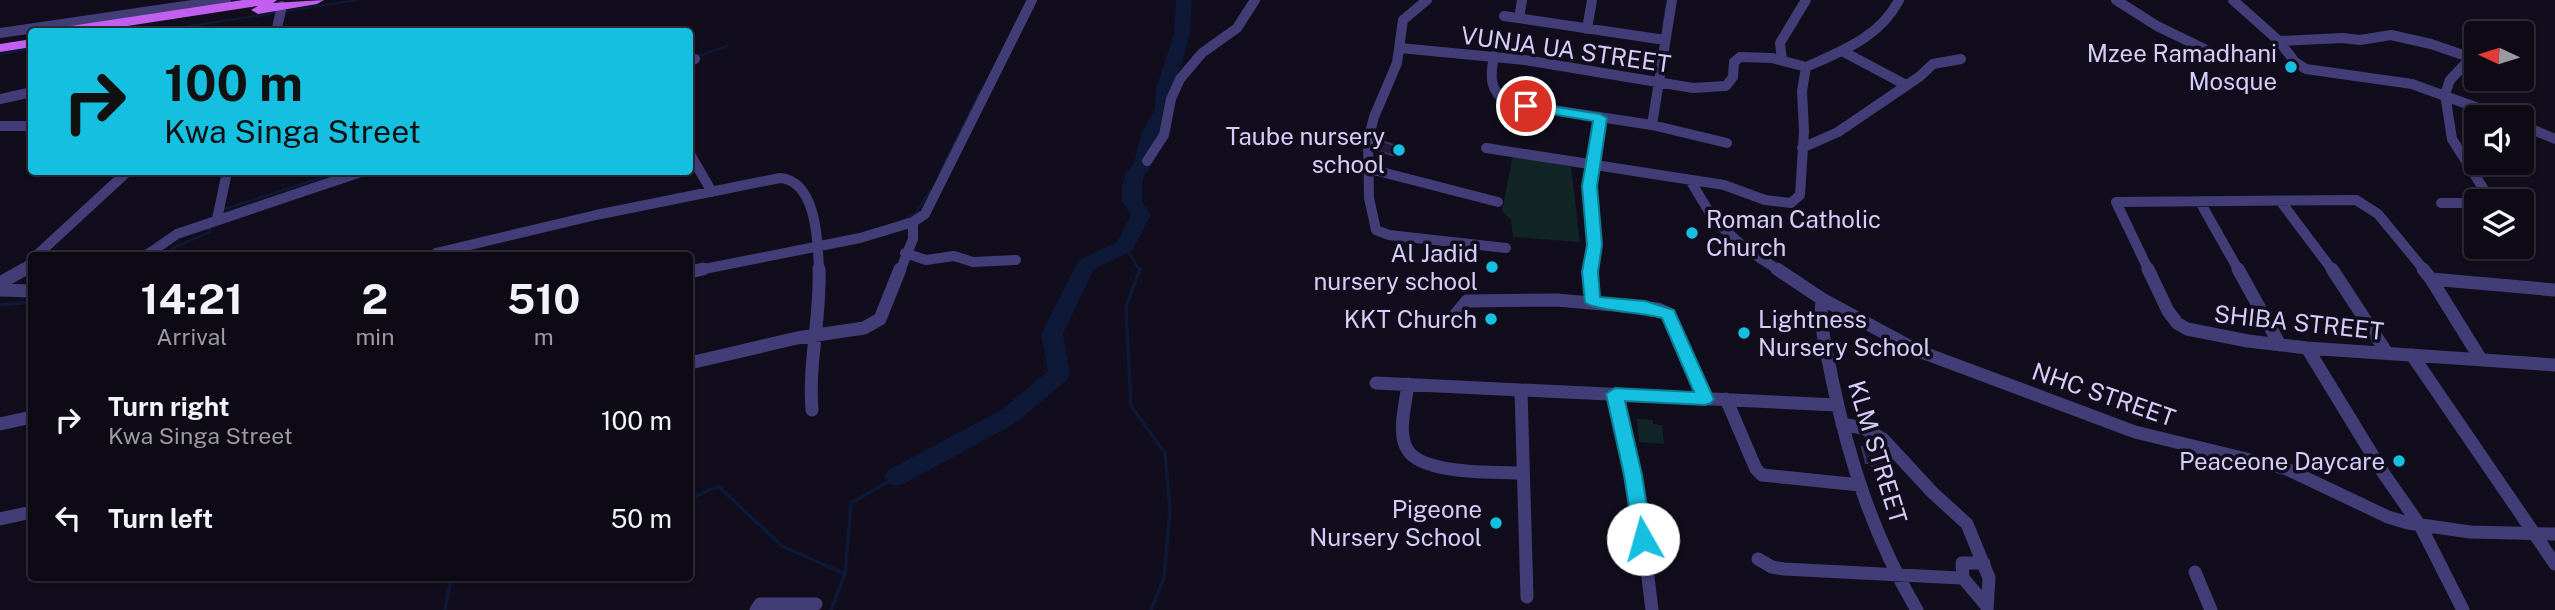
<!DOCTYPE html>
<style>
:root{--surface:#0d0a15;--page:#1b1822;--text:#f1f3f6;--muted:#9a9aa0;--line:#2d2b34}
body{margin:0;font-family:"Public Sans",sans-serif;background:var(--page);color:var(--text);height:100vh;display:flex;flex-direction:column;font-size:26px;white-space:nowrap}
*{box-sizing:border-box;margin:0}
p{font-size:23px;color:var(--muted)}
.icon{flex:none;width:38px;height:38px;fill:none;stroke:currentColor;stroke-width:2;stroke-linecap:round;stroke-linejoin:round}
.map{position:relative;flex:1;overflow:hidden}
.drawer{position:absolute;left:28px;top:252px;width:665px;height:329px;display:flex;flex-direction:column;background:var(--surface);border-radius:7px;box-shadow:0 2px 5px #0004,0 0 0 2px var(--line)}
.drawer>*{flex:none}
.hud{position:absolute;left:28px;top:28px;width:665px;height:147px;border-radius:7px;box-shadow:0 2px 5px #0004,0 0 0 2px var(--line);background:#15bfdf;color:#111;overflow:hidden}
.needle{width:46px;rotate:274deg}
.controls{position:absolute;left:2464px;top:21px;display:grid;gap:14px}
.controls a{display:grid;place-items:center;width:70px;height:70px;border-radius:7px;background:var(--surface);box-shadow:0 2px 5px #0004,0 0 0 2px var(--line);font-size:35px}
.pin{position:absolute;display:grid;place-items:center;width:60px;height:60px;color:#fff;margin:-30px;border:4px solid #fff;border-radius:50%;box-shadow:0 2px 7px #0007}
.me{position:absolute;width:77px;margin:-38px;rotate:353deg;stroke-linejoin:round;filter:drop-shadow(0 0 5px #0008)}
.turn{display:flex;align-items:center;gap:24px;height:147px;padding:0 21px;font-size:32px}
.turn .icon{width:91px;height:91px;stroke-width:2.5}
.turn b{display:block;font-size:49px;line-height:60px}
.eta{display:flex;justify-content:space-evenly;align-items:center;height:119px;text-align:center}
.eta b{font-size:42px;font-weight:700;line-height:49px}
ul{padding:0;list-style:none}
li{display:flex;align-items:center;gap:21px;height:98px;padding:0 21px}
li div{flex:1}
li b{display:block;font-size:26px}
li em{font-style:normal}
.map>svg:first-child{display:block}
</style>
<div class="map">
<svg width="2555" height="610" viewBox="0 0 2555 610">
<rect width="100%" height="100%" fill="#110d1c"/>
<path fill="#112526" d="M1513,155l58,12 9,75 -67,-5 -2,-17 -9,-9z
M1637,419l16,1v4l9,1 2,19 -25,-2z"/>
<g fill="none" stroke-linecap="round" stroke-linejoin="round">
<path stroke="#0d1936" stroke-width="2.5" d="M1663,25l4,-23
M153,32l204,-32
M0,54l32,-5
M695,57l32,-11
M939,174l42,-84
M222,210l117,-38
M901,221l13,-6 17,-25
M1125,246l15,25
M164,256l11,-9 35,-15v-5"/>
<path stroke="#0d1936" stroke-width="3.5" d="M1140,269l-14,38 5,99 34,47 5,57 -6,68 -13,32
M0,305l32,-3
M690,499l28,-13 64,60 63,28
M445,610l6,-32
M831,610l14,-36 6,-71 45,-26"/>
<path fill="#0d1936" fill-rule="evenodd" d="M1176,0h16l-2,34 -16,55 -1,20 -14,26 -7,30 -8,10 -2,11v15l9,14 -19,36 -38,18 -31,65 7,40 -3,6 -50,42 -113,62 -8,2 -8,-2 -4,-7 4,-7 113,-60 47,-39 -7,-37 35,-69 3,-5 38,-18 14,-27 -9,-14v-15l4,-13 8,-10 7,-28 14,-26 1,-20 18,-55z"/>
</g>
<path fill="#241b3c" stroke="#3d3065" stroke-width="2" d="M1382,141l20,7 -7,8 -19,-6z
M1862,447l18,2 10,11 3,12 -20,-2 -2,-7h-5z"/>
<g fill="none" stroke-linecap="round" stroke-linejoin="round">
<path stroke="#423d77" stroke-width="10" d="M1427,0l-24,20 -6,43 -23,54 -6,23 1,58 7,32 13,5 117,13
M2116,0l41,26 70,34
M2233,0l46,41 16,21 11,7 106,15 91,33
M1504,16l161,24
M1519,18l3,-18
M1587,29l5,-29
M276,32l6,-26
M0,33l226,-33
M2279,41l64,-3 17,2 31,-5 40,9 35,12 3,4 -19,20 -5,14 7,45 31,49 1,10 -3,3
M1400,48l125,12 168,28 33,-2 7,-9 1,-15 6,-5 32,1 34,9
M1842,51l64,34
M1494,56c-4,20 -5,35 14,47l144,22 75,18
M1782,60l-2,-17 26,-43
M690,61l5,-2
M0,99l32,-7
M1652,125l20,-125
M2522,125l33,14
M0,126h32
M1486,148l238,37 41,15 26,3 9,-8 4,-64 -2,-40 4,-24c36,-16 74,-30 93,-67
M1802,148l36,-16 81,-55 14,-13 28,-5
M690,154l22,38
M1147,161l17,-26 7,-36 9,-20 22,-26 35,-25 18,-28
M1370,169l128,33
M1690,180l24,40 32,29 34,22
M2200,202l39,69
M2281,202l52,69
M2441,203h35
M217,219l10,-47
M436,253l160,-38 184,-37c37,3 38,65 39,93
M905,253l21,7 28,-4 19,6 43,-2
M36,256l91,-84
M145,256l32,-22 184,-62
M23,271l9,-10
M694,271l166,-33 53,-16 12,-8 107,-214
M900,271l13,-32v-17
M1590,271l4,-26 -4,-59 10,-68
M2149,271l-33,-69 240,-2 22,14 47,57"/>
<path stroke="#423d77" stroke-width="13" d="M1590,269l3,33
M1777,269l45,30 94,51 219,82 152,37 101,48 20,6 62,9 85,2
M2148,269l20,42 9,12 10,6 61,12 59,7 248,17
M2238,269l42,76
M2332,269l55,84
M2423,269l8,10
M690,272l13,-3
M0,283l25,-14
M0,290l32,1
M1822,299c-3,27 5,53 10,80 17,82 42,159 85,231
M1453,318l14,-17 90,-1 101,9 11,5 36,85
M2307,348l77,126 37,53 42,83
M2412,355l143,209
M2480,358l-49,-79 124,11
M690,363l107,-25 67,-10 16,-9 20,-50
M1376,383l461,22
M1408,384c-2,19 -11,48 -1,65 14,26 89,23 115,24
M1521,390l6,207
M1615,394l25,117 12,99
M1726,399l30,70 6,6 98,10
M812,410c-4,-47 9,-93 7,-141
M0,424l32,-7
M1842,424l21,4 20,11 49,53 35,32 22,54 -2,32
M0,519l32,-7
M1758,559l14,8 12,2 176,9h3l-1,-15h22
M2195,572l16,38
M1963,578l22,26
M756,610l4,-6h56"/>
<path fill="#c25ff0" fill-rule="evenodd" d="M243,0h34l-4,3 51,-3 -7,4 -59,10 -7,-4 7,-4 -170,26h-38l7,-4z
M32,39v8l-32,5v-8z"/>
</g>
<path fill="#15bfdf" stroke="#0e7c91" stroke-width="2" d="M1526,102l74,12 7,4 -10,68 5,59 -4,27 2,25 45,4 29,9 40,89 -3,4 -6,2 -80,-4 17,74 10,64 -2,5 -7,2 -7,-2 -2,-5 -10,-64 -18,-81 9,-6 79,4 -32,-74c-16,-5 -71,-8 -77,-16l-3,-30 5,-27 -5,-59 11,-65 -72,-12v-6z"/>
<g fill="#15bfdf" stroke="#110d1c" stroke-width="2.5">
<circle cx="2291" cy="67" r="7"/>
<circle cx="1399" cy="150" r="7"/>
<circle cx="1692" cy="233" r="7"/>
<circle cx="1492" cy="267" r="7"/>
<circle cx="1491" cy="319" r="7"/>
<circle cx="1744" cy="333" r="7"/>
<circle cx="2399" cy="461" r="7"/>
<circle cx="1496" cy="523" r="7"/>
</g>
<g text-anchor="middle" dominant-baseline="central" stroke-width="7" stroke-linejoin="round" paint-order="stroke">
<g font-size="24" fill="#d5cefa" stroke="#110d1c">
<text transform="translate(1566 49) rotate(8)">VUNJA UA STREET</text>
<text transform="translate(2299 322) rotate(6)">SHIBA STREET</text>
<text transform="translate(2104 394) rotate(19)">NHC STREET</text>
<text transform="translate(1878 452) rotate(73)">KLM STREET</text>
</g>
<g font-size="24" fill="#d5cefa" stroke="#110d1c" text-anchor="end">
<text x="2277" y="53">Mzee Ramadhani<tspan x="2277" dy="28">Mosque</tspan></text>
<text x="1385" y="136">Taube nursery<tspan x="1385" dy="28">school</tspan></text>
<text x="1706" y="219" text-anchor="start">Roman Catholic<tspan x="1706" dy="28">Church</tspan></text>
<text x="1478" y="253">Al Jadid<tspan x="1478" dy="28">nursery school</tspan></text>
<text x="1477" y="319">KKT Church</text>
<text x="1758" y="319" text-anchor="start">Lightness<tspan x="1758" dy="28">Nursery School</tspan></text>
<text x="2385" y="461">Peaceone Daycare</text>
<text x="1482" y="509">Pigeone<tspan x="1482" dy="28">Nursery School</tspan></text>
</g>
</g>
</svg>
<div class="controls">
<a><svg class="needle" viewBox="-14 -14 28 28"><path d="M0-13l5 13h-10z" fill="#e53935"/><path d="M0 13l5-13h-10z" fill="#9a9aa0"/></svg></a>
<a><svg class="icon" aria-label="sound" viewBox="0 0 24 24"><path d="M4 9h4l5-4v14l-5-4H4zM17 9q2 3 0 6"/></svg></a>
<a><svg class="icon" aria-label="layers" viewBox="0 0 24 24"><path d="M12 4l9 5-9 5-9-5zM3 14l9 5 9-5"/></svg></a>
</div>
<div class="pin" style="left:1526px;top:106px;background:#d93025"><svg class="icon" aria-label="arrive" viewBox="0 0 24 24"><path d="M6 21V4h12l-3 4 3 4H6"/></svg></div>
<svg class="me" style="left:1643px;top:539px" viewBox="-20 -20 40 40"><circle r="19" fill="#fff"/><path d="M0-13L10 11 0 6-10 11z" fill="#15bfdf"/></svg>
<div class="hud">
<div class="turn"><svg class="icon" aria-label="right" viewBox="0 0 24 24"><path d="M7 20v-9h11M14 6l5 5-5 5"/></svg><div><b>100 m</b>Kwa Singa Street</div></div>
</div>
<section class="drawer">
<div class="eta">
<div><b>14:21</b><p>Arrival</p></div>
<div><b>2</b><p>min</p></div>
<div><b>510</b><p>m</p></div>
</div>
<ul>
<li><svg class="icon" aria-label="right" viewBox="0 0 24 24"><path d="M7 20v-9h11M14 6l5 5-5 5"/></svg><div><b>Turn right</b><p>Kwa Singa Street</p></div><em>100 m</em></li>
<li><svg class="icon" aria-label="left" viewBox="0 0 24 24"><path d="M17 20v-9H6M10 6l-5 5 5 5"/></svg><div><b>Turn left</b></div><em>50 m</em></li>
</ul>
</section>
</div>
